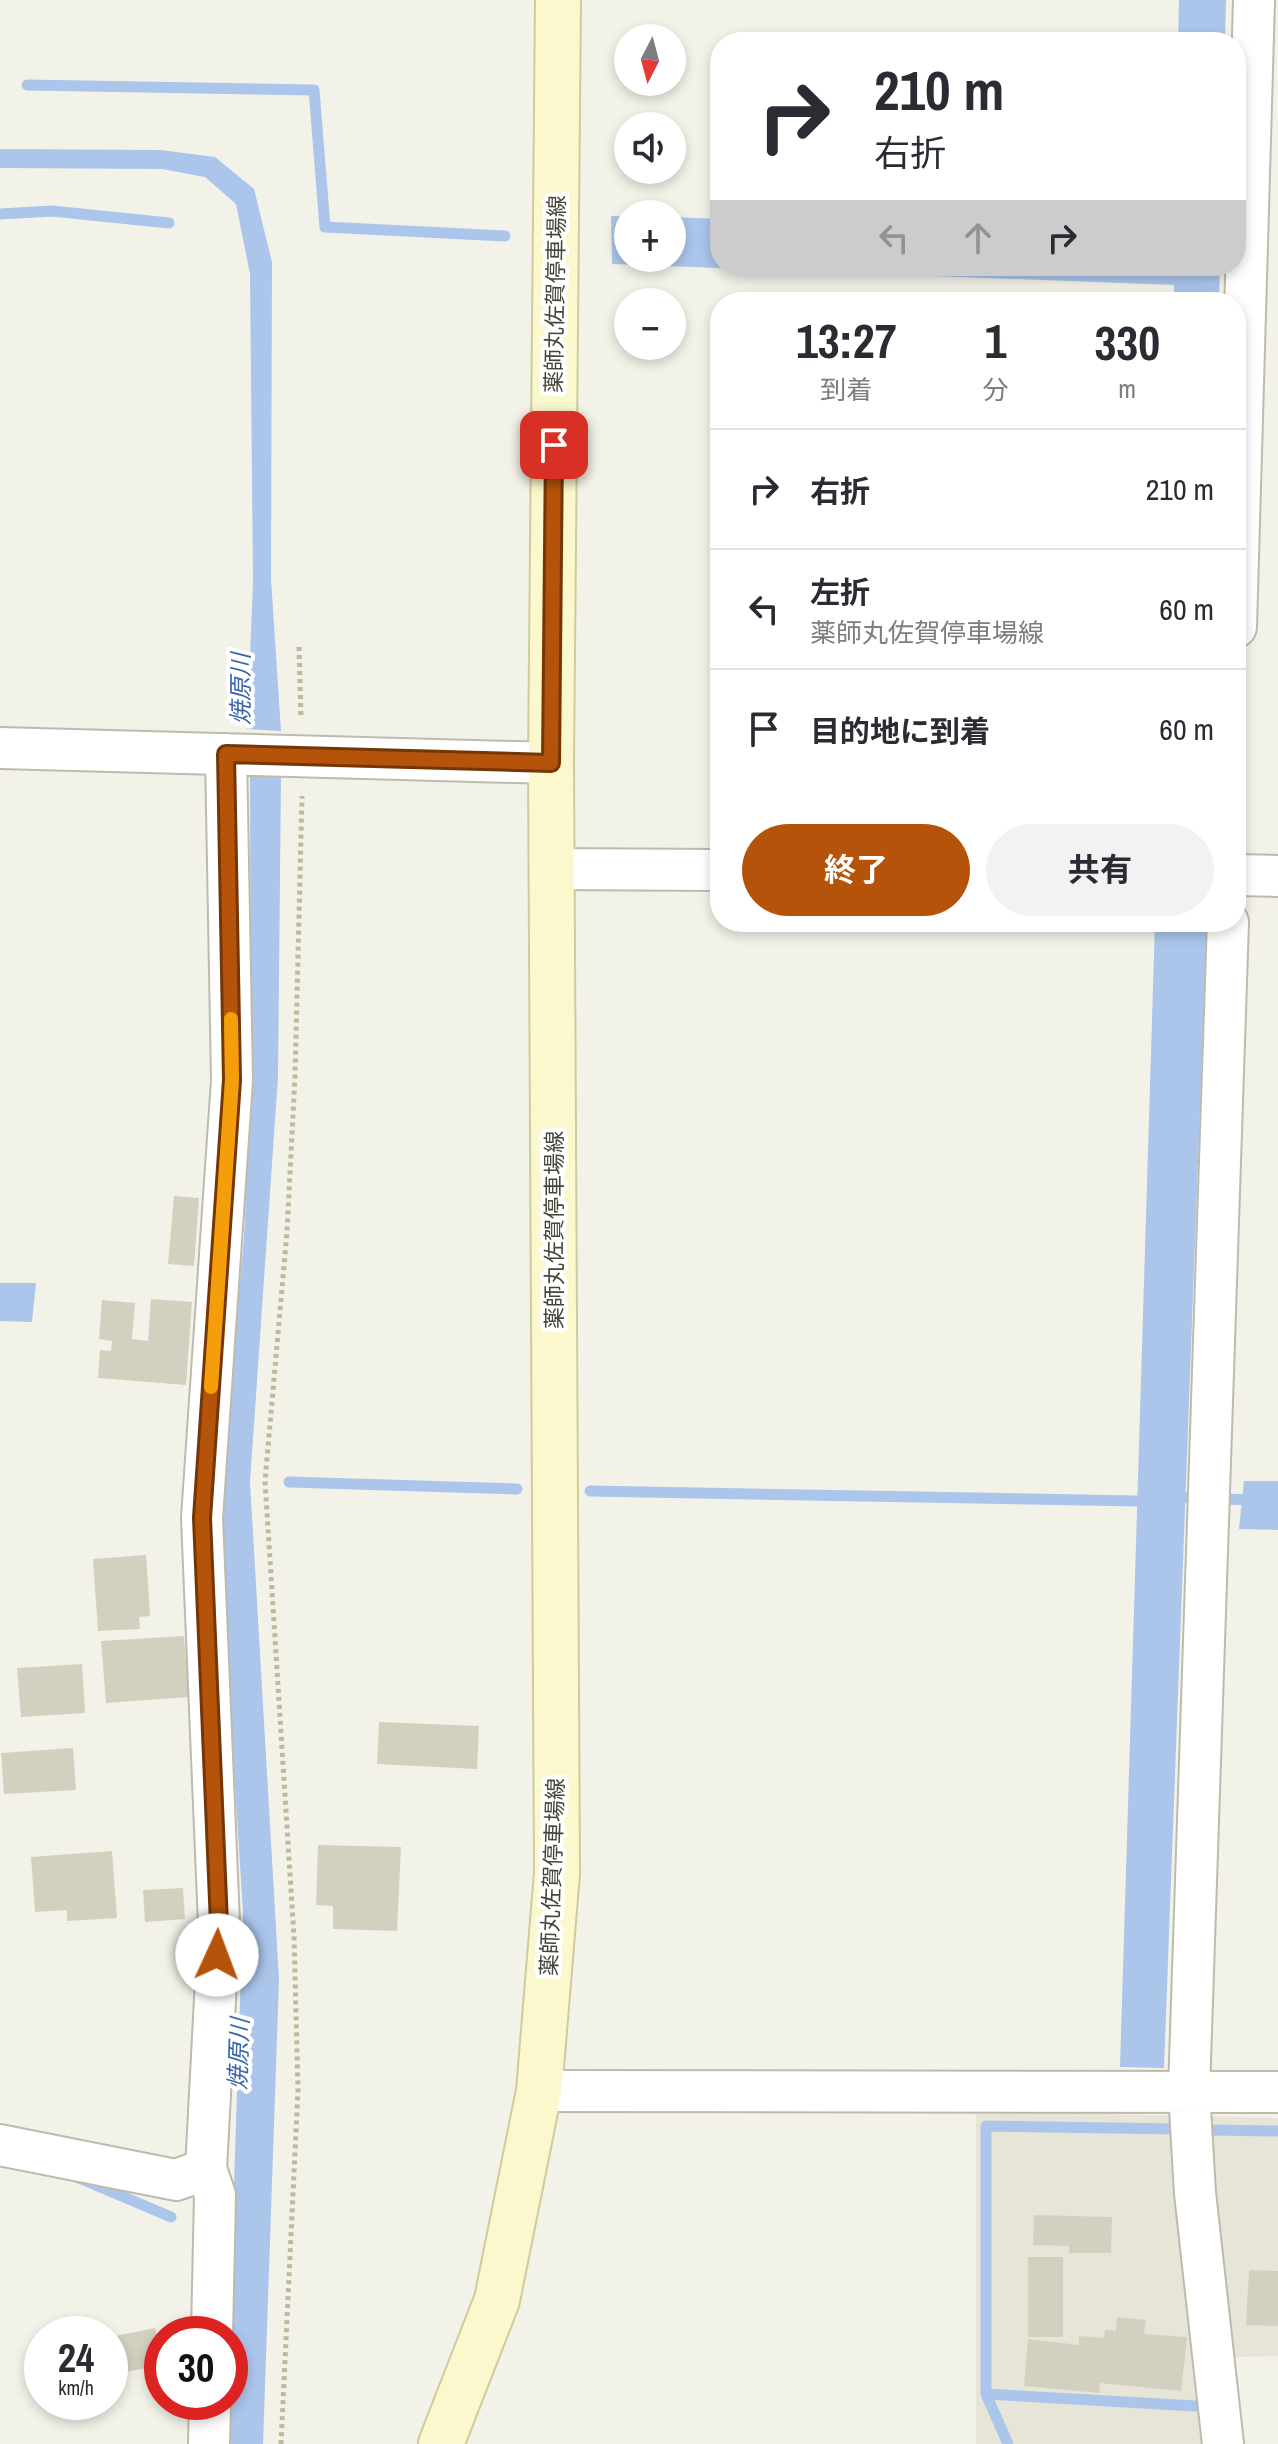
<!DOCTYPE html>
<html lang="ja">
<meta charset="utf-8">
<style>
:root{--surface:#fff;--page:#f2f2f3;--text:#2b2b33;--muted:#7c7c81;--line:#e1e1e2;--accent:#b45309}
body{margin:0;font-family:"Archivo Narrow","Noto Sans JP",sans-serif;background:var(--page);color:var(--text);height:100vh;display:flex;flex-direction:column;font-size:30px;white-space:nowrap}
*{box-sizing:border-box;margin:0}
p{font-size:26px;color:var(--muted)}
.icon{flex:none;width:44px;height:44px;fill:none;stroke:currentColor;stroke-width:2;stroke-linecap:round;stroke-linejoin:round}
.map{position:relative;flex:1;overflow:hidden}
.side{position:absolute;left:710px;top:292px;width:536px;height:640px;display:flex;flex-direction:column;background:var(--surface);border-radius:32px;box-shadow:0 4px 12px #0003}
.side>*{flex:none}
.top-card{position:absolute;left:710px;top:32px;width:536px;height:244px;border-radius:32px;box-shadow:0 4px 12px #0003;background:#fff;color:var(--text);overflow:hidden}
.needle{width:52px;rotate:186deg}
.controls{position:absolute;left:614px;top:24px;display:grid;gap:16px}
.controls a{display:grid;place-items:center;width:72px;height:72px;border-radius:50%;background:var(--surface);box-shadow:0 4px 12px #0003;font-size:40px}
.speed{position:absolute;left:24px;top:2316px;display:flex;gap:16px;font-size:40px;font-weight:700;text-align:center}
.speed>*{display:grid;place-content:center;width:104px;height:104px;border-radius:50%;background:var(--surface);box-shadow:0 4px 12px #0003;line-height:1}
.speed small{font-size:20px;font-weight:400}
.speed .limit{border:12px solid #d22;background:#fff;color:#111}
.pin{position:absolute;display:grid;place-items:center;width:68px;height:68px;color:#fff;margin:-34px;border-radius:16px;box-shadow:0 4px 12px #0006}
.me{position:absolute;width:88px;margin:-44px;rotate:2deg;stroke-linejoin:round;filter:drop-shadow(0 0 6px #0008)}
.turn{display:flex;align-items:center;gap:28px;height:168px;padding:0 32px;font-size:36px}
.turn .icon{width:104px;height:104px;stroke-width:2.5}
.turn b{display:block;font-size:56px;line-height:68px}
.lanes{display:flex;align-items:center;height:76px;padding:0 32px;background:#0003;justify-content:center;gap:40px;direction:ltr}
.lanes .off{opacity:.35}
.eta{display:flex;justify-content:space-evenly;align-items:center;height:136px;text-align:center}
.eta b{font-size:48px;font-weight:700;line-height:56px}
.primary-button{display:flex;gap:16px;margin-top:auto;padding:16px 32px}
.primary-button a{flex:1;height:92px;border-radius:48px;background:var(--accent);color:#fff;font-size:32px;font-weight:700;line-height:92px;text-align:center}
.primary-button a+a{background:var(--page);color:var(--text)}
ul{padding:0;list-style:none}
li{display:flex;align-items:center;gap:24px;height:120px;padding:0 32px;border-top:2px solid var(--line)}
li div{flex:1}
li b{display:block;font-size:30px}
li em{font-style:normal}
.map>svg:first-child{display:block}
</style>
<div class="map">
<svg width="1278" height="2444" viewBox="0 0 1278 2444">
<rect width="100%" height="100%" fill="#f3f2e9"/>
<path fill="#e7e5d8" d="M976,2111l302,7v238l-45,1 5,87h-262z"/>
<path fill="#abc5eb" d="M1179,0h47l-1,42h-47z
M0,149l161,1 54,7 39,32 18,73 -1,317 10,152 -34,-2 6,-147 -3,-308 -14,-70 -31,-27 -43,-8 -162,-1z
M611,216h17v42h44v-41l48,2v47h500l-1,36h-45v-17l-562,-21z
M281,775l-3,302 -28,405 29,497 -16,465h-38l1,-42h4l-1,-68 14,-422 -19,-299 -3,-119 23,-257 7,-152 -1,-309z
M1155,922h52l-43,1146 -44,-1z
M0,1283h36l-4,39 -32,-1z
M1244,1481h34v49l-39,-1z"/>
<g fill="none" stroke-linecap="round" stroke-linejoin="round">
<path stroke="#abc5eb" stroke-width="11" d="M27,85l287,5 11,137 180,9
M0,214l52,-3 117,12
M289,1482l228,7
M590,1491l547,10
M1171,1497l107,4
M1176,2129l-190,-3v268l209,12
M1211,2130l67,1
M79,2178l92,39
M986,2394l22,50"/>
</g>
<path fill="#d4d0c0" d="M174,1196l25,2 -5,68 -26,-2z
M151,1299l41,3 -6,83 -88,-7 2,-28 11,1 1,-10 -13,-2 3,-39 33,3 -3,36 16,2z
M146,1555l4,61 -11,1 1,12 -42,2 -5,-72z
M184,1636l5,61 -83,6 -5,-62z
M82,1664l3,49 -64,4 -4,-49z
M379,1722l100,4 -2,43 -100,-5z
M73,1748l3,42 -72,4 -3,-41z
M318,1845l83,2 -4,84 -64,-2v-23l-17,-1z
M112,1851l5,67 -50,3v-11l-32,2 -4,-55z
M183,1888l2,31 -40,3 -2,-32z
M1034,2215l78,2 -1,36h-42v-7l-36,-1z
M1028,2257h35v80h-35z
M1249,2270l29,1v55l-32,-1z
M1117,2317l29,3 -2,14 43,3 -6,54 -81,-8 -1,10 -75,-7 4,-47 51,6v-9l25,2 1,-8 11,1z
M155,2328l7,37 -51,10 -1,-38z"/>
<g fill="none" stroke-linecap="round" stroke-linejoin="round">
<defs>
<path id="street" d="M1236,627l18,-627
M0,748l551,15
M553,869l167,1
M1236,875l42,1
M539,2091l739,1
M0,2145l176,35 30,-11 13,-245 -17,-406 30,-438 -6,-326
M206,2169l9,26 -3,139
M209,2444l1,-42
M1223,2444l-28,-251 -6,-102 39,-1169"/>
<path id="secondary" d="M441,2444l56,-144 42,-209 18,-218 -6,-1110 7,-763"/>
</defs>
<use href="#street" stroke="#bebbad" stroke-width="44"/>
<use href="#secondary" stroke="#cfcb9c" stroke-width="48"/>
<path stroke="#bfb99f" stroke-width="5" stroke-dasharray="4 4" stroke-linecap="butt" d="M299,647l2,71
M281,2444l17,-354 -4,-153 -29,-456 22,-249 8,-156 7,-280"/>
<use href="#street" stroke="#fff" stroke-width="40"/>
<use href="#secondary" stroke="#faf8cc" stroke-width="44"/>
</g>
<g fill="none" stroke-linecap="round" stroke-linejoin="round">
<defs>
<path id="route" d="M217,1955l2,-31 -17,-406 30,-438 -6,-326 325,9 3,-318"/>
</defs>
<use href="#route" stroke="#753606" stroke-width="20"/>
<use href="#route" stroke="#b45309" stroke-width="14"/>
<path stroke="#f59e0b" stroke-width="14" d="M211,1387l21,-307 -1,-61"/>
</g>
<g text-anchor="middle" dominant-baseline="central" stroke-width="8" stroke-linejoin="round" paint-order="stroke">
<g font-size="22" fill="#474438" stroke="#fff">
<text transform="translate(555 294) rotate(-89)">薬師丸佐賀停車場線</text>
<text transform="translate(554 1230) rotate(-90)">薬師丸佐賀停車場線</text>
<text transform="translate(552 1877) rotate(-88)">薬師丸佐賀停車場線</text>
</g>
<g font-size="24" font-style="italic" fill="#3966ab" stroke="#fff">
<text transform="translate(240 689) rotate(-90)">焼原川</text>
<text transform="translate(238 2054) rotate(-88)">焼原川</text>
</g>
</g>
</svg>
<div class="controls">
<a><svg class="needle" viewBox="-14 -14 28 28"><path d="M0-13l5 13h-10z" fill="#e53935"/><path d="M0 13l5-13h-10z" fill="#7c7c81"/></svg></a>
<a><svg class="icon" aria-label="sound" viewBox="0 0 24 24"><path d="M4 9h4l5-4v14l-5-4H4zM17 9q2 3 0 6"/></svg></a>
<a>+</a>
<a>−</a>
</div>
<div class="speed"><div>24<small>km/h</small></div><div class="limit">30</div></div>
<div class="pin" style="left:554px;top:445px;background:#d93025"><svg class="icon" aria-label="arrive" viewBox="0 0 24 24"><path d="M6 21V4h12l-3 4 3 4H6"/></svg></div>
<svg class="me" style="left:217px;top:1955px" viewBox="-20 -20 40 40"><circle r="19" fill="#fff"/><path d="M0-13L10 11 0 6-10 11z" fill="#b45309"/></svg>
<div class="top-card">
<div class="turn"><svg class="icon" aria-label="right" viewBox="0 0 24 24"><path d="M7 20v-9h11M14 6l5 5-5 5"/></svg><div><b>210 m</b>右折</div></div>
<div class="lanes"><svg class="icon off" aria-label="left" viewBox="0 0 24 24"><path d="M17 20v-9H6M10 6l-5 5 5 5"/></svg><svg class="icon off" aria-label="ahead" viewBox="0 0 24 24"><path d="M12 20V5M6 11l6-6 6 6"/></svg><svg class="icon" aria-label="right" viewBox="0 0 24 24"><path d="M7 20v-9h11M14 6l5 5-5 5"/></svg></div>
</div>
<section class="side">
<div class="eta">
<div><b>13:27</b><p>到着</p></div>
<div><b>1</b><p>分</p></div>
<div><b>330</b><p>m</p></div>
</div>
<ul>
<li><svg class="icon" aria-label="right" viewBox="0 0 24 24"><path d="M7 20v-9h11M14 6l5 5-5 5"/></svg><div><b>右折</b></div><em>210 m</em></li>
<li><svg class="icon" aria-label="left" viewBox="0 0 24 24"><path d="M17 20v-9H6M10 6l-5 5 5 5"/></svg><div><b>左折</b><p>薬師丸佐賀停車場線</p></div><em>60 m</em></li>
<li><svg class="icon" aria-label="arrive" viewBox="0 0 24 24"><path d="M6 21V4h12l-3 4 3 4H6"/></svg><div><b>目的地に到着</b></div><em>60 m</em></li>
</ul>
<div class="primary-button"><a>終了</a><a>共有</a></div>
</section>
</div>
